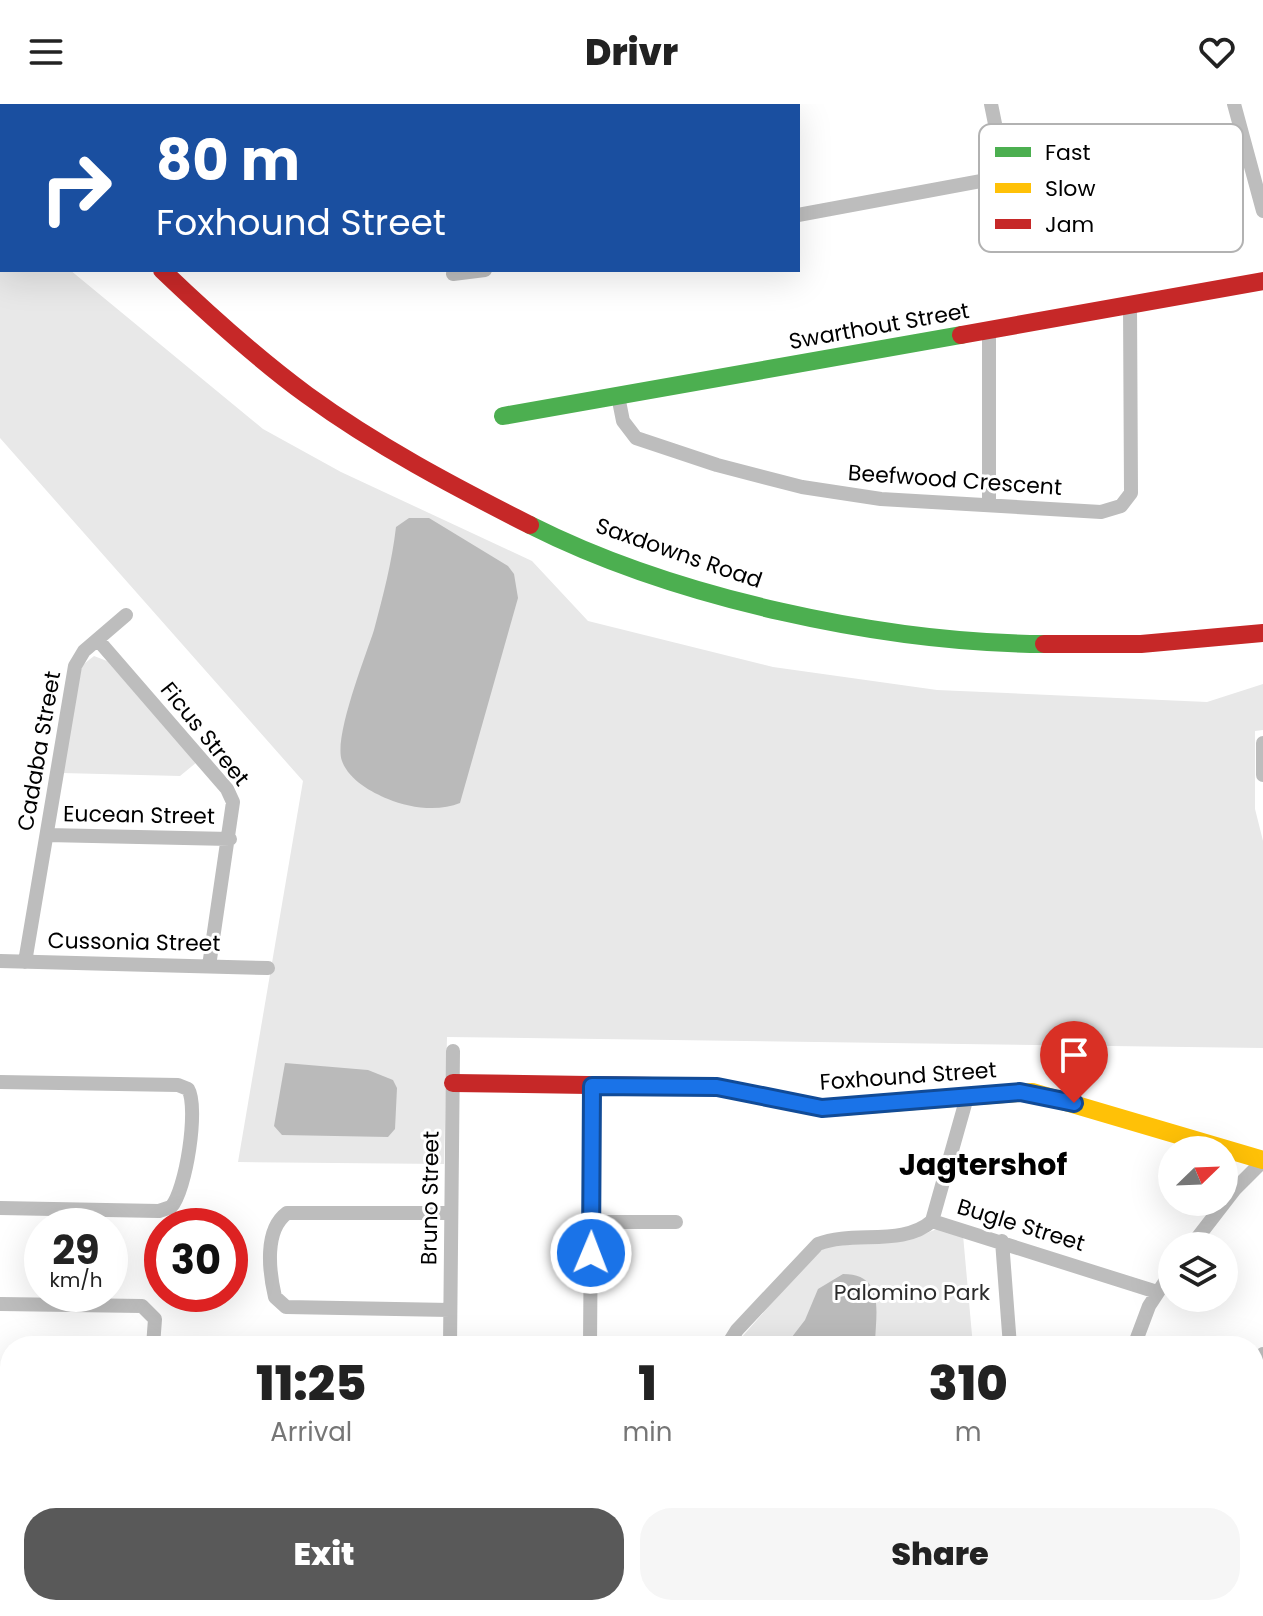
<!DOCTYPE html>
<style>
:root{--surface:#fff;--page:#f6f6f6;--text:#222;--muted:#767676;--accent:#595959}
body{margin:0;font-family:Poppins,sans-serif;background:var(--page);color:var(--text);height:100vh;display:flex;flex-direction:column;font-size:30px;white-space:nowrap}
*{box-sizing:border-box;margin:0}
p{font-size:26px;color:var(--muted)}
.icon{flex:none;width:44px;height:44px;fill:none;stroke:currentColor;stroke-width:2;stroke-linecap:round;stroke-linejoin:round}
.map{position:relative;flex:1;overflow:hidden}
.side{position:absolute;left:0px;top:1232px;width:1264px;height:280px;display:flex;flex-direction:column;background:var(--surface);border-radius:32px 32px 0 0;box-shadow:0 8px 32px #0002}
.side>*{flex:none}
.guide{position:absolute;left:0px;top:0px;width:800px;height:168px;box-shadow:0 8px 32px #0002;background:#1a4fa0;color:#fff;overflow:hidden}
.needle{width:52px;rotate:67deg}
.controls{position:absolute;left:1158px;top:1032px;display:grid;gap:16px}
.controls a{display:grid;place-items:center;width:80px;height:80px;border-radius:50%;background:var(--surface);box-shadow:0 8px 32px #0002;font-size:40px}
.speed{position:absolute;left:24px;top:1104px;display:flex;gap:16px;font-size:40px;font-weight:700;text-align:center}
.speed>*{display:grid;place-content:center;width:104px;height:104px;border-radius:50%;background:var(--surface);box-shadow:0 8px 32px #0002;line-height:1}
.speed small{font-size:20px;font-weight:400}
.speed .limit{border:12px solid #d22;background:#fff;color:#111}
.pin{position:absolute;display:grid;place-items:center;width:68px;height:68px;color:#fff;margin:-82px -34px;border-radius:50% 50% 50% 0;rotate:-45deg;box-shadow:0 0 8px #0007}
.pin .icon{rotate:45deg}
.me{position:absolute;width:88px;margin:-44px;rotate:1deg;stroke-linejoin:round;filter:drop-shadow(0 0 6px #0008)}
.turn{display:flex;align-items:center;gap:28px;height:168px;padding:0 24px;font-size:36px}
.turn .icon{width:104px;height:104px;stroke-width:2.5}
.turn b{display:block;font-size:56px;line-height:68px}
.eta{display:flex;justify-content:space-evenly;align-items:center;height:136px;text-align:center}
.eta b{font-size:48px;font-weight:800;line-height:56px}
.action{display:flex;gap:16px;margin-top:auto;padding:16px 24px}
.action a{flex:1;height:92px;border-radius:32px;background:var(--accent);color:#fff;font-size:32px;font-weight:800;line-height:92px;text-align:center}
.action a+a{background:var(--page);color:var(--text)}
header{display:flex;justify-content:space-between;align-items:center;height:104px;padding:0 24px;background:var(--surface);font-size:36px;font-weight:800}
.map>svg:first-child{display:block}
</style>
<header><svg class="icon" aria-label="menu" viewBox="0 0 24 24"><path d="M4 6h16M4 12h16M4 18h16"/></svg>Drivr<svg class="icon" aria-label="heart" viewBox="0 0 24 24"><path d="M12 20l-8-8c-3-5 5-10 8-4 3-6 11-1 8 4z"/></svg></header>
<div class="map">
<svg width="1263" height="1512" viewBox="0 0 1263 1512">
<rect width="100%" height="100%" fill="#fff"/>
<path fill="#e8e8e8" d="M0,91l2,75h68l193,159 78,43 191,89 56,60 185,46 164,23 270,12 56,-18v46l-8,1v78l8,32v207l-816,-11 -3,127 -206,-2 65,-381 -303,-343z
M94,552l13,5 90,101 -17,14 -118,-3 18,-106z
M937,1125l26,6 10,111h-239l83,-94 12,-6 90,-10z
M878,1502h152l-51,10h-101z
M1106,1502h80l-6,10h-71z"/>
<path fill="#bababa" d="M409,414h20l79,48 6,8 4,24 -58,205c-21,9 -51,5 -72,-4 -17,-7 -39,-19 -46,-38 -9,-23 24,-106 32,-131 9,-34 18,-68 22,-103z
M285,959l83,7 25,10 4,8 -2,41 -7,8 -106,-2 -8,-9z
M843,1170c44,0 32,42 32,72h-90l20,-26 13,-31z"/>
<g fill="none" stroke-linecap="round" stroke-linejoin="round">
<path stroke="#bdbdbd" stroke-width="14" d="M156,0l2,2
M349,0l1,2
M517,0v2
M991,0l15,74
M1234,0l29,107
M181,2l3,-2
M556,2l11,-2
M798,111l286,-53
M453,170l32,-4
M989,227v173
M618,292l5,25 13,17 81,27 85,22 79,12 220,13 20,-6 10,-13 -1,-188
M98,536l129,149 6,13 -24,164
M1263,639v32
M47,731l183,4
M0,857l268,7
M25,858l50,-296 9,-15 42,-36
M0,978l178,3 10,4c11,18 -2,102 -17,118l-12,4 -159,-3
M932,1117l225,71
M932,1117l35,-124
M591,1118h85
M1002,1137l8,105
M1191,1142l44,-57 28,-28
M0,1200l142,2 13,13 -2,27
M450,1206l-164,-3 -11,-10c-6,-26 -11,-67 12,-84h164
M450,1242l3,-295
M590,1242l2,-260
M727,1242l10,-16 81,-86c35,-14 85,3 114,-23
M1134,1242l15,-40 23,-35
M1254,1267l9,-17
M0,1296l10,1
M1254,1339l9,6
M344,1502l4,10
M1098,1502l2,10
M3,1512l5,-118
M109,1512l2,-10
M214,1512l4,-10
M448,1512v-10
M588,1512v-10
M723,1512v-10
M872,1512l1,-10
M1201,1512l6,-10"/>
<path stroke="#4caf50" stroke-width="18" d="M503,312l458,-81
M530,421c145,73 352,118 514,119"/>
<path stroke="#ffc107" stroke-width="18" d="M840,1003l192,-15 231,68"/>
<path stroke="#c62828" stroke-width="18" d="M13,0l2,2
M162,166c46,44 93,87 145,125 70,51 146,91 223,130
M961,231l302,-54
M1044,540h97l122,-11
M453,979l264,4 105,21 18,-1"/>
</g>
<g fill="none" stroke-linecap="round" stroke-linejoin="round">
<defs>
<path id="route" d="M591,1149l1,-167 125,1 105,21 198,-16 54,11"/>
</defs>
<use href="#route" stroke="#114b97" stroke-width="20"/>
<use href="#route" stroke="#1a73e8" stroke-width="14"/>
</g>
<g text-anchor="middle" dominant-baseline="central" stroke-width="6" stroke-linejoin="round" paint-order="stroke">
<g font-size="22" fill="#000" stroke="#fff">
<text transform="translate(879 222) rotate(-10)">Swarthout Street</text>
<text transform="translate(955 376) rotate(4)">Beefwood Crescent</text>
<text transform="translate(679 449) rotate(19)">Saxdowns Road</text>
<text transform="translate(205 630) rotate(51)">Ficus Street</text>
<text transform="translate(39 647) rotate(-80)">Cadaba Street</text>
<text transform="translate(139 711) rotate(1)">Eucean Street</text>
<text transform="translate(134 838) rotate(1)">Cussonia Street</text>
<text transform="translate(908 972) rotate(-4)">Foxhound Street</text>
<text transform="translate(430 1094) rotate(-89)">Bruno Street</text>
<text transform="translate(1021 1121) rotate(17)">Bugle Street</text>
</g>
<g font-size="22" fill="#2c2c2c" stroke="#fff">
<text x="912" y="1188">Palomino Park</text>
</g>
<g font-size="30" font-weight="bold" fill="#000" stroke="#fff">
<text x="983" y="1060">Jagtershof</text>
</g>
</g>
<rect x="979" y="20" width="264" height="128" rx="12" fill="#fff" stroke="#b2b2b2" stroke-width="2"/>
<rect x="995" y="43" width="36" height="10" fill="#4caf50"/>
<rect x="995" y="79" width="36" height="10" fill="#ffc107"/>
<rect x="995" y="115" width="36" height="10" fill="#c62828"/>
<g font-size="22" fill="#000">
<text x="1045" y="56">Fast</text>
<text x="1045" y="92">Slow</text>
<text x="1045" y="128">Jam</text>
</g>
</svg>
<div class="controls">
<a><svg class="needle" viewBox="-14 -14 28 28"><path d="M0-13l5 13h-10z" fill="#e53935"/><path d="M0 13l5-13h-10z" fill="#767676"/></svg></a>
<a><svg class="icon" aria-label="layers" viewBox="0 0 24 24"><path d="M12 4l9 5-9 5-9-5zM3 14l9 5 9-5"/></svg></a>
</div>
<div class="speed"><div>29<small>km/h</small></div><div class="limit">30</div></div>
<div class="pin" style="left:1074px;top:999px;background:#d93025"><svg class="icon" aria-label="arrive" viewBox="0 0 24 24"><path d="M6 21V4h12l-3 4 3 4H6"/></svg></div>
<svg class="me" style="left:591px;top:1149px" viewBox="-20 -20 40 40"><circle r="17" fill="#1a73e8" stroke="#fff" stroke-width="3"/><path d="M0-11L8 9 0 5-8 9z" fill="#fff"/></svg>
<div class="guide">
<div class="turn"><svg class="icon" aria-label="right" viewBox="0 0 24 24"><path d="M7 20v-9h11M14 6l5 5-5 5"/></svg><div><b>80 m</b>Foxhound Street</div></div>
</div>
<section class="side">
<div class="eta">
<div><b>11:25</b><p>Arrival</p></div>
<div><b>1</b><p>min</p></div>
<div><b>310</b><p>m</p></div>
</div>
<div class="action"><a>Exit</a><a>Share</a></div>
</section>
</div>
